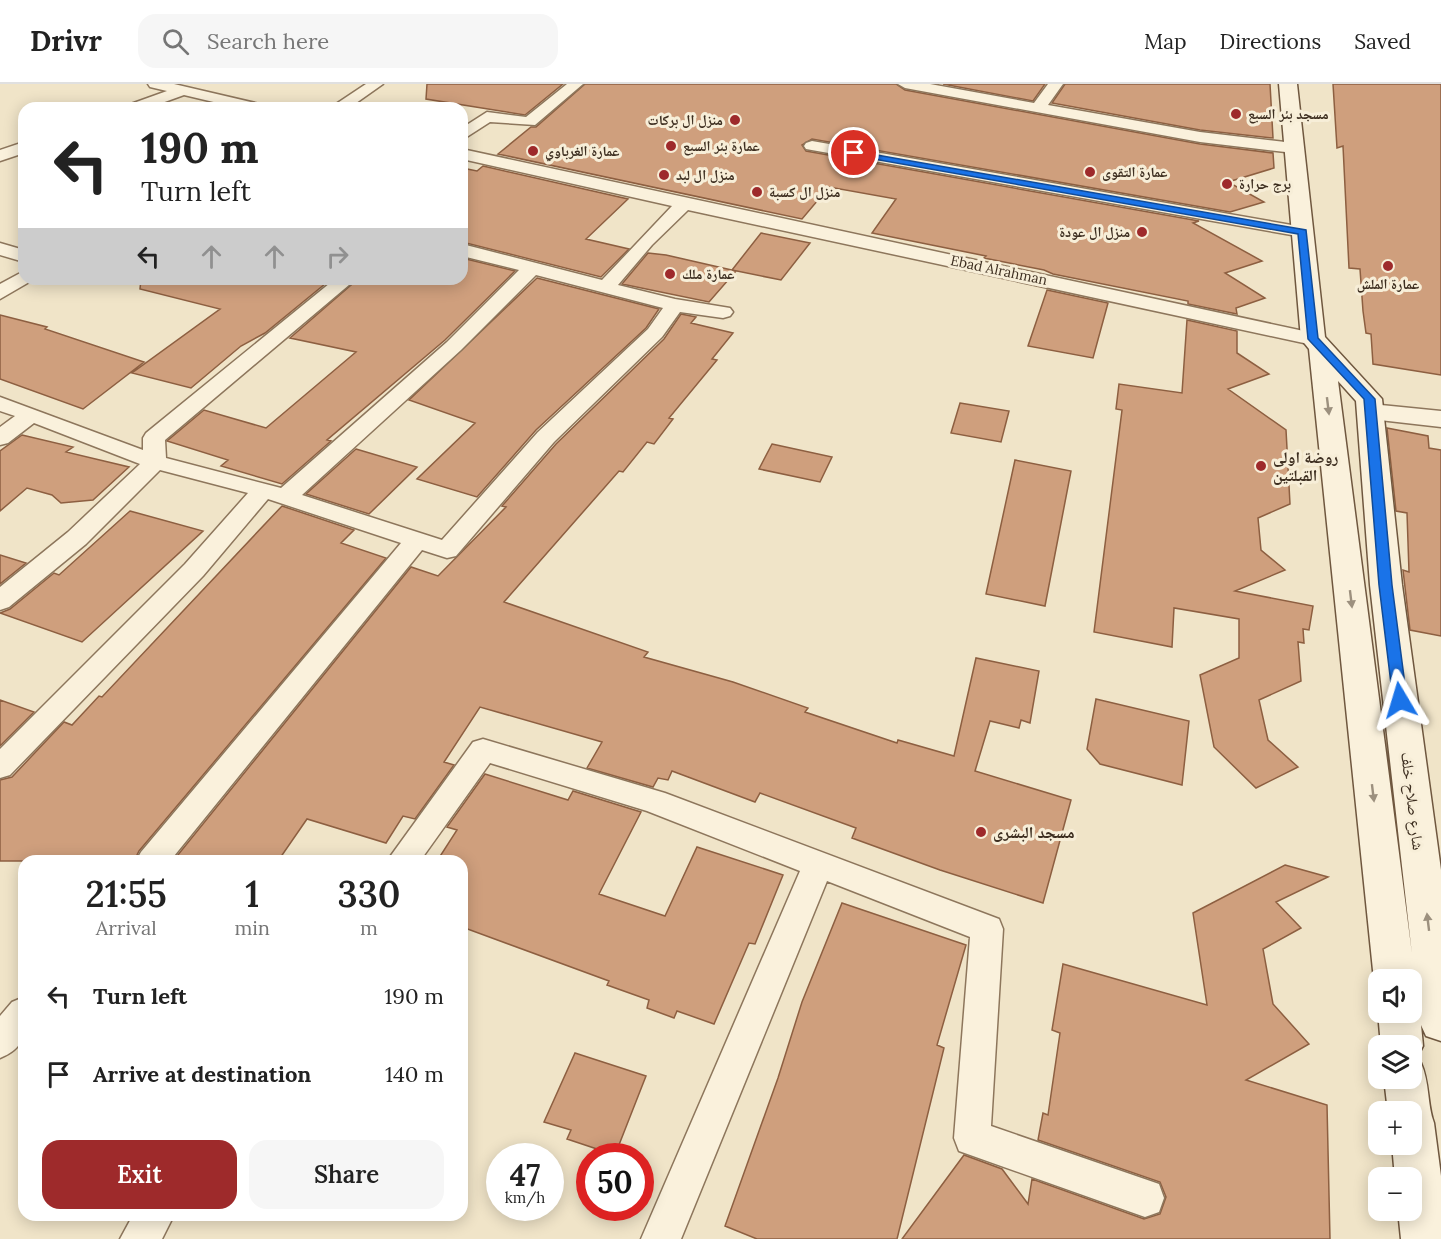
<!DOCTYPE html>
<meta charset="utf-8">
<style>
:root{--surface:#fff;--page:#f6f6f6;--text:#222;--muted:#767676;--line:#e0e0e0;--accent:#9e2a2b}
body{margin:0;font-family:Lora,"Noto Naskh Arabic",serif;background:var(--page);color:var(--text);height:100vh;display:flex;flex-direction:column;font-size:22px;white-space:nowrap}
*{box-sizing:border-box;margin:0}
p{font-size:20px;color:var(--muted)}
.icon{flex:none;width:33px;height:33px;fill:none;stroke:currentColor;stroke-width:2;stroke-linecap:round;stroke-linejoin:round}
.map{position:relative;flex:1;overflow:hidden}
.drawer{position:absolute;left:18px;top:771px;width:450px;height:366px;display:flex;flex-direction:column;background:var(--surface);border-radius:18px;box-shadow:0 3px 15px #0003}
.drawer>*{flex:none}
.guide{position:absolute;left:18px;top:18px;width:450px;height:183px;border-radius:18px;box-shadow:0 3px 15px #0003;background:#fff;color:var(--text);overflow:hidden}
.controls{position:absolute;left:1368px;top:885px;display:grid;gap:12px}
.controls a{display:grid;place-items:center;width:54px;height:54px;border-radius:12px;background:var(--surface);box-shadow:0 3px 15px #0003;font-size:30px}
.speed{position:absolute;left:486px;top:1059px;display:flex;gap:12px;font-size:30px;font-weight:700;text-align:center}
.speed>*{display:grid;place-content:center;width:78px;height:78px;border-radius:50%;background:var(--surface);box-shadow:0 3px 15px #0003;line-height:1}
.speed small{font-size:15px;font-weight:400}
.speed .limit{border:9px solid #d22;background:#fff;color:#111}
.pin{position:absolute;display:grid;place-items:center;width:51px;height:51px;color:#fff;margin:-26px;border:3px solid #fff;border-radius:50%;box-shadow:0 2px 6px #0007}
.me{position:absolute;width:66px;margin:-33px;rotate:353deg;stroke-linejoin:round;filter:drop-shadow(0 0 4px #0008)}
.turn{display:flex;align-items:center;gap:21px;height:126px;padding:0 24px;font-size:27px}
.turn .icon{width:78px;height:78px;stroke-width:2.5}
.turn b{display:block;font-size:42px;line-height:51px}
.lanes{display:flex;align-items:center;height:57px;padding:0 24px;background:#0003;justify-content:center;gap:30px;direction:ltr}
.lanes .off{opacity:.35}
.eta{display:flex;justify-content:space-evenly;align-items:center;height:102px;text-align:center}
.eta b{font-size:36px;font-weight:600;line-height:42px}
.primary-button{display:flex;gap:12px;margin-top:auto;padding:12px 24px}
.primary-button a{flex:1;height:69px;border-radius:18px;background:var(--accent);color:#fff;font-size:24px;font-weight:600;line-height:69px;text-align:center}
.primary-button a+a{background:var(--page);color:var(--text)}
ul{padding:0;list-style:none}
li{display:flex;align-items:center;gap:18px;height:78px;padding:0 24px}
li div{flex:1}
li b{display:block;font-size:22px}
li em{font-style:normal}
header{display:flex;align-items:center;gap:36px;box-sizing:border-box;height:84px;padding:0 30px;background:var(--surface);border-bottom:2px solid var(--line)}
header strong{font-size:28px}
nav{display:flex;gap:33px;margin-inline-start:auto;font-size:21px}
.search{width:420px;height:54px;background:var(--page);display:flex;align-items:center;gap:15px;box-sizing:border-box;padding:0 21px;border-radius:18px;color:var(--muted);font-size:22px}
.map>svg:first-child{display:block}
</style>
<header>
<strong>Drivr</strong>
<div class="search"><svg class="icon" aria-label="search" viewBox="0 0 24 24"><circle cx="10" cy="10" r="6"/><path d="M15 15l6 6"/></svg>Search here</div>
<nav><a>Map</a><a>Directions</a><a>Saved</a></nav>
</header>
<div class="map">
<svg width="1441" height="1155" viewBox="0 0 1441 1155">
<rect width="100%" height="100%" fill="#f0e4c8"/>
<path fill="#cf9f7d" stroke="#8d5f41" stroke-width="1.5" d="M427,0h136l-38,31 -99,-16z
M585,0h311l9,6 295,54 73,9 1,15 -46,14 36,20 -34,10 -418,-73 -10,6 4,6 393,70 -6,2 69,38 -37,12 40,25 -29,10 1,6 -49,-10v-3l-135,-27 -9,-4 -60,-12 2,-2 -114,-23 24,-34 -67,-12 -27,32 -304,-65 33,-27h5z
M943,0h102l-12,17z
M1065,0h205l3,54 -73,-8 -148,-27z
M1333,0h108v291l-68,-11 -2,-30 -5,-1 -3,-22 -3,-42 -11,-1 -6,-122 -6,2z
M483,82l145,33 -42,40 43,10 -28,28 -139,-35v-74l15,3z
M761,149l49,10 -29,37 -49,-10z
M648,169l18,2 70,16 -27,31 -87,-18z
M462,174l53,13 -70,69 -118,100 4,1 -49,43 -61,-18 7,-6 -61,-19 37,-31 62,18 90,-76 -66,-14 68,-59h104z
M537,194l122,31 -13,19 -110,102 -59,67 -60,-18 58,-56 -66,-23z
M141,195h190l-66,54 -24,13 -50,42 -59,-15 88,-64 -80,-20z
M1047,206l61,13 -15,55 -65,-12z
M681,230l15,3 -5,6 42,10 -21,26 5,1 -48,58 4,1 -19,25 -7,-2 -24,30 -4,-1 -115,131 144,50 -4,5 89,25 75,26 -3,4 92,31 1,-3 56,16 22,-98 63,13 -9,52 -9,-3 -2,8 -29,-7 -15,50 96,29 -28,103 -103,-33 -88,-32 4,-10 -96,-35 -5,9 -83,-31 -4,9 -10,-2 -5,9 -66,-19 15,-26 -122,-35 -36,55 10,3 -39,54 -12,-3 -17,27 -79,-24 -29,42h-105l238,-294 27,9 68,-69 -4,-1 54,-62 108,-105z
M0,231l47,12 -2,2 99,33 -61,47 -83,-30z
M1187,236l50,11v22l32,21 -41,15 58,41 4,74 -32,14 3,32 24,20 -50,21 78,15 -4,24 -6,-1 1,14 -6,-1 3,39 -42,19 9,40 30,27 -42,21 -42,-41 -14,-72 39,-17v-39l-65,-11 -2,39 -78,-15 28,-222 -6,-1 3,-25 63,9z
M960,319l49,8 -8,31 -50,-9z
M1387,344l41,8 1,12 12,2v186l-31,-6 -7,-60 6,2 -2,-59 -11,-2z
M22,351l51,12 -7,5 63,15 -36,33 -32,3 -9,-8 -25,-7 -27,23v-60z
M772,360l60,13 -12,25 -61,-13z
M356,365l61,18 -48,47 -63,-20z
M1015,376l56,11 -26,135 -59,-12z
M282,422l72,24 -13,13 45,15 -247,293 -5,10h-134v-81l12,-3 52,-55 8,3 27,-29 3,1z
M130,427l73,20 -121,111 -82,-29 10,-4 44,-36 5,2z
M0,471l26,8 -26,21z
M1096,615l93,22 -7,64 -82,-21 -13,-15z
M0,616l34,12 -34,34z
M485,690l83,26 5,-9 68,21 -42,82 66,22 32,-69 86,28 -28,69 -6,-1 -35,81 -37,-13 -3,7 -27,-10 2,-8 -42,-15 2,-4 -147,-54v-66h-25l20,-31 -10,-3z
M1285,781l43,12 -52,25 25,26 -38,21 10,55 36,40 -63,36 81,25 3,134h-428l62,-84 38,14 26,35 4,-25 112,40 16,-5 6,-17 -6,-15 -122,-42 5,-27 5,2 12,-82 -8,-3 11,-66 144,41 -14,-92z
M842,819l124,42 -29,100 7,3 -47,191h-140l-32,-13 53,-148 24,-76z
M575,969l71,23 -31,79 -48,-16 4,-9 -27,-8z"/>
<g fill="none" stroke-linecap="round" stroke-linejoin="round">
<defs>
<path id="minor" d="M148,0h26l90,21 3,3h-28l-55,-13 -36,13h-23l3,-3 39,-14 -17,-4z
M366,0h17l-34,24h-19z
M567,0h16l-48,41 -45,-3 -28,18v-12l25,-16 39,5z
M898,0h32l104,19 14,-19h15l-15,21 152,27 94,11 8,5 -8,5 -94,-11 -295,-54z
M812,57l491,86 9,5 -9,5 -497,-88 -2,-3 2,-3z
M24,58v11l-24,8v-11z
M462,65l851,184 7,2 3,4 -3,4 -7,2 -625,-135 -36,35 -34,40 57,14 55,9 3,4 -3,4 -7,2 -43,-6 -18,25 -108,105 -98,114 -9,2 -25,-8 -252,311h-34l5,-9 260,-309 -133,-44 -65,77 -193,199 -10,3v-29l185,-185 63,-71 -88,-23 -74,74 -77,63 -9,3v-23l68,-55 72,-68 -106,-41 -26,20 -8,2v-18l15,-11 -15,-5v-14l143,53v-12l3,-5 189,-154h21l-191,161 1,18 115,30 166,-146 72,-72 -57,-14v-12l140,36 70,-74 -210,-47zM536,191l127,33 -15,21 -110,103 -96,108 -140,-45 159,-145z
M0,159l24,7v12l-24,-7z
M24,187v8h8l-1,2 -31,18v-15z
M483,655l182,54 334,126 4,10 -12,197 168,58 5,14 -5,14 -14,5 -186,-66 -5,-13 16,-201 -143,-56 -146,358h-40l159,-368 -153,-60 -157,-48 -70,98h-33l86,-119z
M24,913c0,28 7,49 -24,61v-42l12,-14z
M133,1131h41l-12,24h-42z"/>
<path id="tertiary" d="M1371,320l70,7v16l-79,-9 -4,-6 4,-6z"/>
<path id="secondary" d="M1279,0h18l28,253 57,62 20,186 39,285v171l-15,-5 -5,-11 2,21 -8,15 6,2c9,20 6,42 13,60l7,53v63h-40l-3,-29h14v-32h-17l-3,-34h20v-32h-24l-4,-34h28v-32h-31l-3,-34h34v-14l6,10 -3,-27 -3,8v-9h-34v9l-4,-9 -65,-631 -8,-10zM1338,297l18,20 14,184 42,369z"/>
</defs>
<use href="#minor" stroke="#8d765c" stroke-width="3"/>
<use href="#tertiary" stroke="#8d765c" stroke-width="3"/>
<use href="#secondary" stroke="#6f573f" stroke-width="3"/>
<use href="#minor" fill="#faf1dc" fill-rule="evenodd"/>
<use href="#tertiary" fill="#faf1dc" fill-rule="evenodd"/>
<use href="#secondary" fill="#faf1dc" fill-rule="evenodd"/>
</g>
<defs><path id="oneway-solid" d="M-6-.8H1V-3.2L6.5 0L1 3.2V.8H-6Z" transform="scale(1.5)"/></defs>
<g fill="#9c907e">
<use href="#oneway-solid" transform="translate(1328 322) rotate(83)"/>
<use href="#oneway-solid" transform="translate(1351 515) rotate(83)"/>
<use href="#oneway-solid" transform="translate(1373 709) rotate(83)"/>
<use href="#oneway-solid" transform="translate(1428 838) rotate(-97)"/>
</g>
<path fill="#1a73e8" stroke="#114b97" stroke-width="1.5" d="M854,67l452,79 12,108 57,61 17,186 15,115 -2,3 -5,2 -7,-5 -14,-115 -15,-186 -56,-60 -10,-105 -447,-79z"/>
<g fill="#9e2a2b" stroke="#f7eed8" stroke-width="2">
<circle cx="1236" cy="30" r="6"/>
<circle cx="735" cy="36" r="6"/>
<circle cx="671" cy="62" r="6"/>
<circle cx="533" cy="67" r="6"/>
<circle cx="1090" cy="88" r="6"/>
<circle cx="664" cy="91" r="6"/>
<circle cx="1227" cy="100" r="6"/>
<circle cx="757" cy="108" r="6"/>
<circle cx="1142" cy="148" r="6"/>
<circle cx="1388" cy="182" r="6"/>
<circle cx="670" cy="190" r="6"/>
<circle cx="1261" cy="382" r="6"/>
<circle cx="981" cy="748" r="6"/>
</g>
<g text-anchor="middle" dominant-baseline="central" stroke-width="6" stroke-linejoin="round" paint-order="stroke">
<g font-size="14" font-weight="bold" fill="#3d2e20" stroke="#f7eed8" text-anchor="start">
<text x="1248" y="30">مسجد بئر السبع</text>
<text x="723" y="36" text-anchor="end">منزل ال بركات</text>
<text x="683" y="62">عمارة بئر السبع</text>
<text x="545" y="67">عمارة الغرباوي</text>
<text x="1102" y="88">عمارة التقوى</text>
<text x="676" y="91">منزل ال لبد</text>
<text x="1239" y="100">برج حرارة</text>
<text x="769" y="108">منزل ال كسبة</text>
<text x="1130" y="148" text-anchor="end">منزل ال عودة</text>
<text x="682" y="190">عمارة ملك</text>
<text x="1388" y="200" text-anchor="middle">عمارة الملش</text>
</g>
<g font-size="14" fill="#3d2e20" stroke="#f7eed8">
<text transform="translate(999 186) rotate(12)">Ebad Alrahman</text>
</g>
<g font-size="16" font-weight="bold" fill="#3d2e20" stroke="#f7eed8" text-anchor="start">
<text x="1273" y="373">روضة اولى<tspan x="1273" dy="18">القبلتين</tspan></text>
<text x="993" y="748">مسجد البشرى</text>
</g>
<g font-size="16" fill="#3d2e20" stroke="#f7eed8">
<text transform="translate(1413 717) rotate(83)">شارع صلاح خلف</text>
</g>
</g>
</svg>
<div class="controls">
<a><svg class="icon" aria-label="sound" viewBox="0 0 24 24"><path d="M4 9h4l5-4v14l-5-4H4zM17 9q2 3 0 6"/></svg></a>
<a><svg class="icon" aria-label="layers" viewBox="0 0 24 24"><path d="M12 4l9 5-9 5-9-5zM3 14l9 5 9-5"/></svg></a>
<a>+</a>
<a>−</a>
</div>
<div class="speed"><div>47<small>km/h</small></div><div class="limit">50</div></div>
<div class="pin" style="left:854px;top:69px;background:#d93025"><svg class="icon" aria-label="arrive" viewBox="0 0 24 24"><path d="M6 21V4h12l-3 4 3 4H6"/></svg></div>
<svg class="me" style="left:1400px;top:616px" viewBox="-20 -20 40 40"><path d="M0-17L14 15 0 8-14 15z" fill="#1a73e8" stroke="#fff" stroke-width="4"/></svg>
<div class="guide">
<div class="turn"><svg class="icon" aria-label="left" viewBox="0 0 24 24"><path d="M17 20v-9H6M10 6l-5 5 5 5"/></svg><div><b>190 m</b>Turn left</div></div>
<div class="lanes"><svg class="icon" aria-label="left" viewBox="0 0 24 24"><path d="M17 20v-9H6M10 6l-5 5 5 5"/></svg><svg class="icon off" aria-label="ahead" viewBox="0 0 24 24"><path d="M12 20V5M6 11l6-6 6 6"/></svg><svg class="icon off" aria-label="ahead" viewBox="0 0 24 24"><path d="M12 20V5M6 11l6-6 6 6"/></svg><svg class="icon off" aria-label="right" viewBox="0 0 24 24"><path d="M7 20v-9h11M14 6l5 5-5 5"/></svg></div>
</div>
<section class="drawer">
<div class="eta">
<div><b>21:55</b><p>Arrival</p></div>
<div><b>1</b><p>min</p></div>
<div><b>330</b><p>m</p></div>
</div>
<ul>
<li><svg class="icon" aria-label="left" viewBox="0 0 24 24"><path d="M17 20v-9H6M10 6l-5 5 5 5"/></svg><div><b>Turn left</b></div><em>190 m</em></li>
<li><svg class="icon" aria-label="arrive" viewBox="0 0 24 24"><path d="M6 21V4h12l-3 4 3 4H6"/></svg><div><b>Arrive at destination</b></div><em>140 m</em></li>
</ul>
<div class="primary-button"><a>Exit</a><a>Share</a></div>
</section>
</div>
